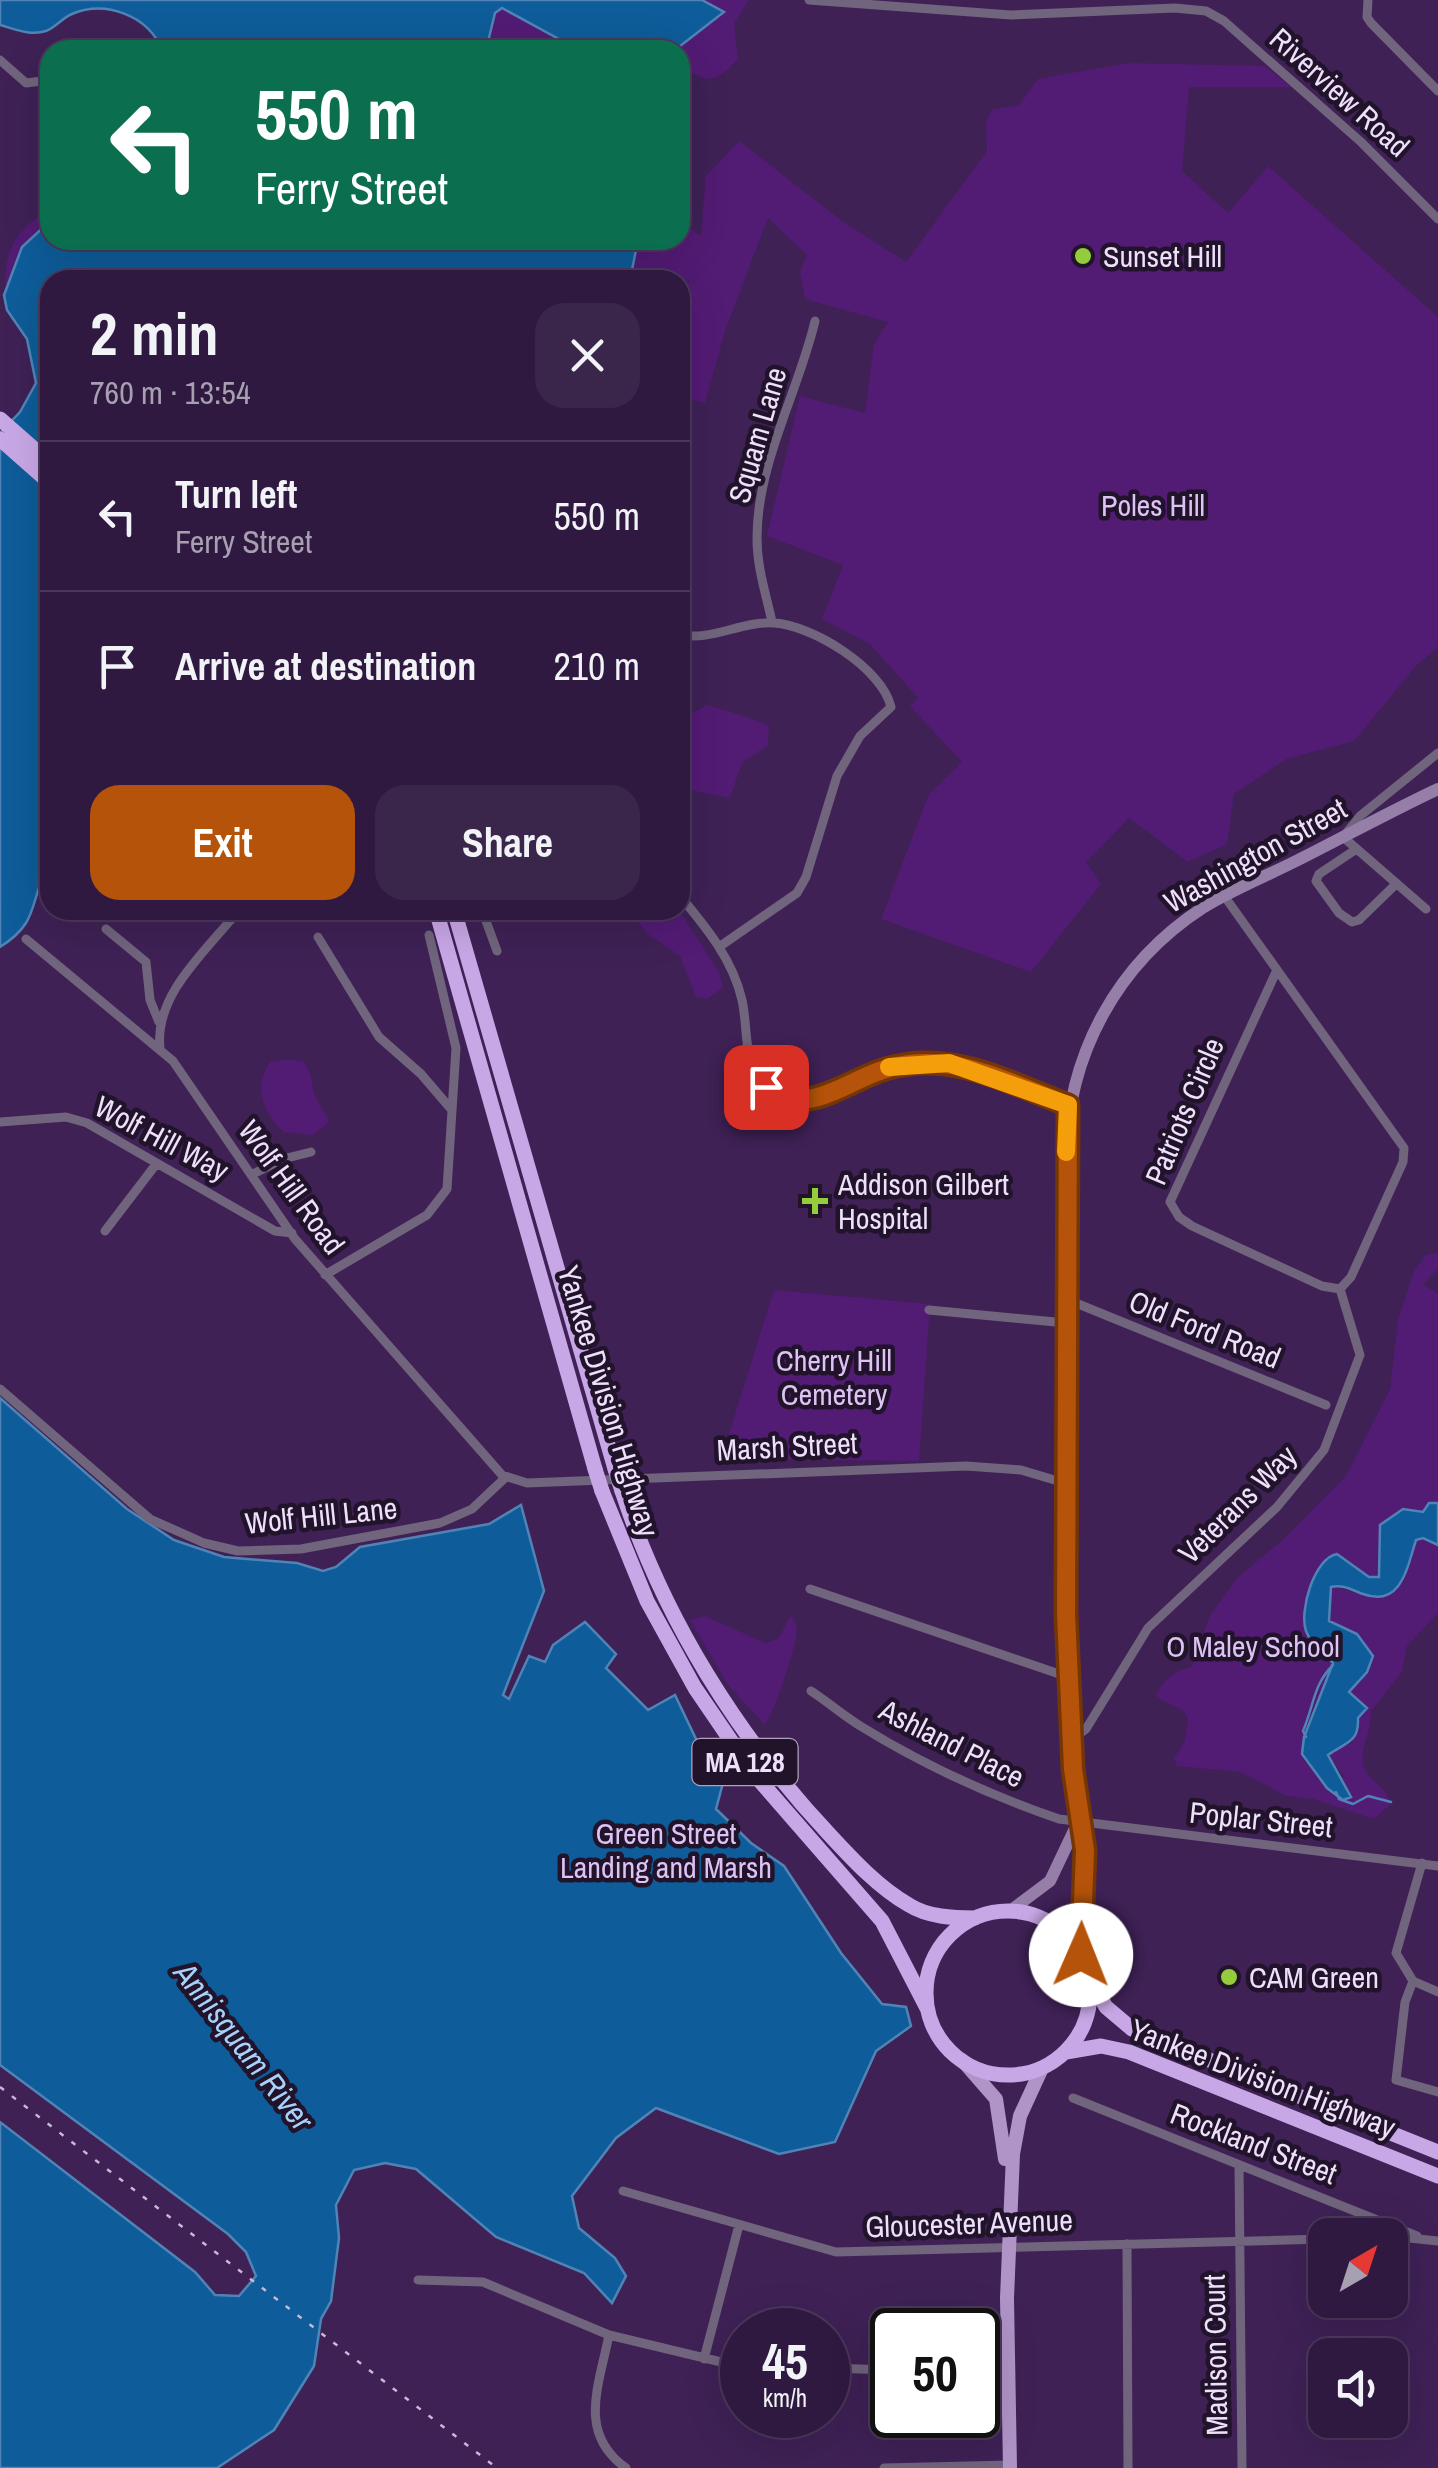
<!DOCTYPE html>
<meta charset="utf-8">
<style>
:root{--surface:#2f1940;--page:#3b264b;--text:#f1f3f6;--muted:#a7a0b1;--line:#4a3859;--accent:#b45309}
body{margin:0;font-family:"Archivo Narrow",sans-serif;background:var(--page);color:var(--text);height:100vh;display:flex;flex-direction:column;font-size:38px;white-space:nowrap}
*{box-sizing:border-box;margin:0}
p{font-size:32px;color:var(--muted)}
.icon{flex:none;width:55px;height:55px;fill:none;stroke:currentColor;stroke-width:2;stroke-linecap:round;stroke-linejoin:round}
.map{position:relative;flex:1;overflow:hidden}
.details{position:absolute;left:40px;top:270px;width:650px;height:650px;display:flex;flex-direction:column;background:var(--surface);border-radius:30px;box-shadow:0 10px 40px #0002,0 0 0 2px var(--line)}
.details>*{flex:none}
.guide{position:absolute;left:40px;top:40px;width:650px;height:210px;border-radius:30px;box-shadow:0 10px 40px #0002,0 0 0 2px var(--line);background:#0b6e4f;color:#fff;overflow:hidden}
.needle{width:65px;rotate:39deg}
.tools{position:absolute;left:1308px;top:2218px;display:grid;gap:20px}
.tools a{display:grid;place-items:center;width:100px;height:100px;border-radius:20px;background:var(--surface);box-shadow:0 10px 40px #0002,0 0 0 2px var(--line);font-size:50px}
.speed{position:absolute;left:720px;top:2308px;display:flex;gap:20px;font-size:50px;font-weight:700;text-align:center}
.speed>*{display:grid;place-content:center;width:130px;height:130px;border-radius:50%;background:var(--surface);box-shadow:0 10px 40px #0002,0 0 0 2px var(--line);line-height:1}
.speed small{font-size:25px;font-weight:400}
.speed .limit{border:5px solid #111;border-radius:15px;background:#fff;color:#111}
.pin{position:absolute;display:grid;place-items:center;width:85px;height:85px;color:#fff;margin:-42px;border-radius:20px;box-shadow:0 5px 15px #0006}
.me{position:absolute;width:110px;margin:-55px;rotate:1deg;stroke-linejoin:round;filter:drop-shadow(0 0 8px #0008)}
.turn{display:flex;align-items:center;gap:35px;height:210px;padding:0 50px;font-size:45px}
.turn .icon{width:130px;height:130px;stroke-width:2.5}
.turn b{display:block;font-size:70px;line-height:85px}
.round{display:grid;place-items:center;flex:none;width:105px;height:105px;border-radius:30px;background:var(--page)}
.summary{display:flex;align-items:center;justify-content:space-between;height:170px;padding:0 50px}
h1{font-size:60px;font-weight:700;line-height:75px}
.action{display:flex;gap:20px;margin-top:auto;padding:20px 50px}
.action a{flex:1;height:115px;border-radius:30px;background:var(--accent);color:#fff;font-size:40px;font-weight:700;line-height:115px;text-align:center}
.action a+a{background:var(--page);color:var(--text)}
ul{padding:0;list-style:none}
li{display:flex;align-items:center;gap:30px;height:150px;padding:0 50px;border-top:2px solid var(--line)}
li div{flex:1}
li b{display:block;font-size:38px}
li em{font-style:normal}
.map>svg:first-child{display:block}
</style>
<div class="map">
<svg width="1438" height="2468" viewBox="0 0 1438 2468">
<rect width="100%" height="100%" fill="#3f2156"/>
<path fill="#521b74" d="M497,0h252l-15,24 4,35c-25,27 -30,23 -58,7v-16h-197z
M1128,63l137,3 26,21h-102l-7,84 46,42 40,-47 170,151v330l-23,20 -61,74 -68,18 -52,35 -7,50 -39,18 -59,-44 -43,44 15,22 -70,88 -150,-53 48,-125 33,-32 -52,-56 8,-8 -48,-54 -48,-25 21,-54 -76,-29 33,-140 65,17 9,-69 14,-22 -83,-23 -5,-27 7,-17 -39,-37 -43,113 -20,72 -25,-7v-101l13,-19 -13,13v-9h-294l31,-40h263v-58l8,7 1,38 12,9 5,-60 33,-35 103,80 64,41 81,-111 -1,-30 7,-12 26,-4 19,-26z
M50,210v70l-44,10c-4,-37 11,-63 44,-80z
M707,705c9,2 57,17 62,21l-1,19 -26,18 -12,35 -50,-10v-68z
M626,910h53l40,62 4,16 -16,11 -11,-2 -16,-41 -31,-21z
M286,1059l17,2c9,12 8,17 11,31 2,10 12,20 15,30l-16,13 -29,-3c-21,-18 -31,-46 -14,-70z
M1438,1253v16l-15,15 15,10v214l-22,5 -37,64h-10l-31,-22c-38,33 -45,73 -5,108 -11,28 -35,67 -29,98l41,17 -17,-24 25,-12 -4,-50 18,-20 -10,-38 -28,-13 2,-35 44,12 29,-17 12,-41 7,-2 15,7v68l-31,33 -5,26 -31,39c2,19 -13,38 -7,56 5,17 25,18 26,38l-16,14 -60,-20 -27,-3 -47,-24 -63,-6 -3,-8 11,-17 3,-23c-7,-14 -22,-12 -32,-23 7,-15 20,-26 36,-28l17,-50 28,-39 49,-41 60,-61 44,-87 8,-69 16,-49 12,-16z
M774,1290l156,14 -11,157 -198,-2z
M704,1616l62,27 13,-5 11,-22c4,4 7,7 7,14 -1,18 -22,80 -32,95l-37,-40 -38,-65z"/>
<path fill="#0e5c99" stroke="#5184b6" stroke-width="2.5" d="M0,0h702l22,12 -49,38h-96l-77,-42 -7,5 -9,37h-324c-14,-35 -57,-50 -90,-36 -10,4 -17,14 -26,17 -16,5 -31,-2 -46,-6z
M50,221v19h588l-8,40h-580v583c-22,36 -8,58 -50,84v-514l20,-21 16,-29 -9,-44 -20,-29 -3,-15 18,-48z
M0,1398l127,111 47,31 50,17 73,6 26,8 13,-4 24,-20 129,-23 32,-19 23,86 -41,104 6,4 20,-43 16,6 8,-17 32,-23 31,32 -10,14 42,42 27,-15 22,46 27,38 -8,30 35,34 33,23 57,87 41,51 24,3 5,19 -35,25 -41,91 -56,12 -123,-46 -40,30 -44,58 7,32 36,30 11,18 -14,27 -28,-30 -88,-36 -80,-68 -31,-6 -31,7 -18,35 3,33 -8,63 -10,18 -7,47 -40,64 -57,38h-217v-346l195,150 20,23 24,1 17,-20 -10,-24 -18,-18 -228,-169z
M1429,1503h9v42l-15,-7 -7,2c-9,28 -15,68 -53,54 -11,-4 -20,-10 -32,-7l-2,34 28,13 16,22 -6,16 -18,20 18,16 -9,10c1,25 -12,24 -30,37l23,42 -8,3 -16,-12 -25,-34 2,-17 29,-74c-10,-10 -22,-18 -27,-32 -7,-20 8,-73 31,-77l32,23h10l1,-52 23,-16 20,3z"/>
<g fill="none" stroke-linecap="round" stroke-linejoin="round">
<path stroke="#5184b6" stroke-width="2.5" d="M1306,1737l-3,-6c11,-25 10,-46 30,-66
M1336,1792l3,7 14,5 15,-8 23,6"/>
<path stroke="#71647d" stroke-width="9" d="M809,0l202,15 164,-7 31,3 18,10 137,121 77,77
M1368,0l-1,17 4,6 67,68
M0,60l26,23 24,-3
M772,622c-6,-28 -15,-54 -15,-84 0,-75 41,-145 58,-217
M680,635c32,6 62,-14 94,-12 38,2 108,45 117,84l-31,29 -23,40 -31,101 -9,16 -78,54
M1355,850l-36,24 -3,7 23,32 13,9 7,-2 37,-36
M680,896c26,31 53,64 62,104 6,26 1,59 19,81 38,46 89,-5 132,-14 63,-14 117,16 175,38
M1225,897l179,251 -1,14 -52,115 -11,12
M1426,909l-83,-72 17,-21 78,-63
M482,910l15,41
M106,929l40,33 4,38 9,22
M318,937l61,100 42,37 30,35
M26,939l147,122 122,178 207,236 25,8 439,-17 55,4 47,14
M1276,972l-106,230 9,15 13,9 130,60 18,3
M160,1048c-6,-54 48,-99 79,-138
M0,1122l66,-5 21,6 188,108 17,2
M251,1175l32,-16 28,-7
M105,1231l52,-68
M325,1275l102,-60 20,-26 9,-141 -27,-113
M1066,1299l260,106
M929,1310l137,13
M0,1389l150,130 54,24 34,8 63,-2 139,-26 32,-14 34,-32
M810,1589l258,88
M811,1691c17,11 33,25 51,36 60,37 130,69 197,92l379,47
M1073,1739l13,-10 62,-101 129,-121 47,-57 36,-95 -20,-66
M1422,1863l-26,90 17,28 25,11
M1413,1981l-8,21 -9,78 42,12
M1073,2098l344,138
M1239,2165l3,303
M623,2191l213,61 489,-13
M1390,2236l48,5
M1127,2244l1,224
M418,2280l65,2 126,53 133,32
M609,2335c-10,51 -32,98 17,133
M704,2359l35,-134
M828,2368l64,2
M978,2368l31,-1
M884,2468l126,-3"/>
<path stroke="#957fa8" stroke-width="12" d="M1010,1911l40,-30 28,-59
M1081,1955l4,-105 -12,-81 -8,-155 1,-456c1,-103 51,-195 138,-251 28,-17 60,-30 90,-45 48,-24 95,-50 144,-73"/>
<path stroke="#b094c8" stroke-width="14" d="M962,2060l34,39 9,60
M1010,2468l-3,-170 6,-144 7,-38 22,-48"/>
<path stroke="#c8a7e6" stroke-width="15" d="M0,419l50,44
M0,439l50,44
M436,910l159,559
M454,910l161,559
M602,1491l45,110 48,87 58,85 129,148 45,87
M622,1491c42,128 115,245 207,343 23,25 50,54 80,71 19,12 44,13 66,13
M926 1993a82 82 0 1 1 164 0a82 82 0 1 1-164 0Z
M1093,1985l13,22 26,22 306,123
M1066,2052l35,-6 28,6 309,124"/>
<path stroke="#c9b8d7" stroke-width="2.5" stroke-dasharray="5 10" stroke-linecap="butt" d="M0,2087l497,381"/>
<path stroke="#c8a7e6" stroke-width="15" d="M595,1469l7,22
M615,1469l7,22"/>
</g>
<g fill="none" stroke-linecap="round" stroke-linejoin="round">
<defs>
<path id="route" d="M766,1087c41,33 81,-8 123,-19 63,-18 121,15 179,37l-2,509 7,155 12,81 -4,105"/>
</defs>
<use href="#route" stroke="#753606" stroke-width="25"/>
<use href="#route" stroke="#b45309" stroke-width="18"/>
<path stroke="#f59e0b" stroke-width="18" d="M889,1067l60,-4 119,42 -2,47"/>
</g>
<g fill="#94cc3c" stroke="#20132a" stroke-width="4">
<circle cx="1083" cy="256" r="10"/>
<path d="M810 1186h10v10h10v10h-10v10h-10v-10h-10v-10h10z"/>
<circle cx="1229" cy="1977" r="10"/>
</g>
<g text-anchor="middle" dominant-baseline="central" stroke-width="9" stroke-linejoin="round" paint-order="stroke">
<rect fill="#20132a" stroke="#b0a2bc" stroke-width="2.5" x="692.5" y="1739" width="105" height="46" rx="8"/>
<g font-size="28" font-weight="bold" fill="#eee0fa">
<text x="745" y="1762">MA 128</text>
</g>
<g font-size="30" fill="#eee0fa" stroke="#20132a">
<text transform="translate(1340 92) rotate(42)">Riverview Road</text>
<text transform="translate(757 435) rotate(-74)">Squam Lane</text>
<text transform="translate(1255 855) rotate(-29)">Washington Street</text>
<text transform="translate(1184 1111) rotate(-67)">Patriots Circle</text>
<text transform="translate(162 1138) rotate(28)">Wolf Hill Way</text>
<text transform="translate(292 1187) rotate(54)">Wolf Hill Road</text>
<text transform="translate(1205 1329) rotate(22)">Old Ford Road</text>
<text transform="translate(609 1401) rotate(73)">Yankee Division Highway</text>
<text transform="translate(787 1446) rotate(-3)">Marsh Street</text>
<text transform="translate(1237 1504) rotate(-45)">Veterans Way</text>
<text transform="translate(321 1515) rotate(-6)">Wolf Hill Lane</text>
<text transform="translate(952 1743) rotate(27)">Ashland Place</text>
<text transform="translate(1261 1819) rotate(6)">Poplar Street</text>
<text transform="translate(1263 2078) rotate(21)">Yankee Division Highway</text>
<text transform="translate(1254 2143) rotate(21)">Rockland Street</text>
<text transform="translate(969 2223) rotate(-2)">Gloucester Avenue</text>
<text transform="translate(1215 2355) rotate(-91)">Madison Court</text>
</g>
<g font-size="30" fill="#eee0fa" stroke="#20132a" text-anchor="start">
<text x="1103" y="256">Sunset Hill</text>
<text x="838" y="1184">Addison Gilbert<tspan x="838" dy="34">Hospital</tspan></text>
<text x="1249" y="1977">CAM Green</text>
</g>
<g font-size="30" fill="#ddc3f4" stroke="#20132a">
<text x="1153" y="505">Poles Hill</text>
<text x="834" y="1360">Cherry Hill<tspan x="834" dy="34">Cemetery</tspan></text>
<text x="1253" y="1646">O Maley School</text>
<text x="666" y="1833">Green Street<tspan x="666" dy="34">Landing and Marsh</tspan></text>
</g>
<g font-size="32" font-style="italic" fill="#a8d1fa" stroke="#20132a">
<text transform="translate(244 2046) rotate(52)">Annisquam River</text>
</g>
</g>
</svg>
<div class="tools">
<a><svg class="needle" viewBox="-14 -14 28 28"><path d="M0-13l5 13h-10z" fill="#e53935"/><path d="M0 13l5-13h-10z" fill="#a7a0b1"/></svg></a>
<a><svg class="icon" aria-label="sound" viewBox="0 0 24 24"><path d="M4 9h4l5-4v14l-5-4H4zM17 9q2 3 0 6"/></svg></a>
</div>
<div class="speed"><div>45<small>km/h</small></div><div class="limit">50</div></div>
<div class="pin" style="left:766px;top:1087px;background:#d93025"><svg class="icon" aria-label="arrive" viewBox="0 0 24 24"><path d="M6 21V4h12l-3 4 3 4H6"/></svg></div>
<svg class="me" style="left:1081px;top:1955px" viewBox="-20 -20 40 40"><circle r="19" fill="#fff"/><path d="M0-13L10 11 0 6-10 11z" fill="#b45309"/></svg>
<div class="guide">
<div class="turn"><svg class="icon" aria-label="left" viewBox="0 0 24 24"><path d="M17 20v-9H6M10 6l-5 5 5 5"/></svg><div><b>550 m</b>Ferry Street</div></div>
</div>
<section class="details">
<div class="summary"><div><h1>2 min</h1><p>760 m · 13:54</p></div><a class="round"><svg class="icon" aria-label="close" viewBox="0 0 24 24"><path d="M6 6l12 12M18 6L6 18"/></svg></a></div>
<ul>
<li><svg class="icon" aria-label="left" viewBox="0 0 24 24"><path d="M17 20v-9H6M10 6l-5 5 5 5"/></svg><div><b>Turn left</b><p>Ferry Street</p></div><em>550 m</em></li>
<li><svg class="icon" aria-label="arrive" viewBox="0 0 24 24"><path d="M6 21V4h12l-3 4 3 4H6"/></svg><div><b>Arrive at destination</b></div><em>210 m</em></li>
</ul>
<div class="action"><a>Exit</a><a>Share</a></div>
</section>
</div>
